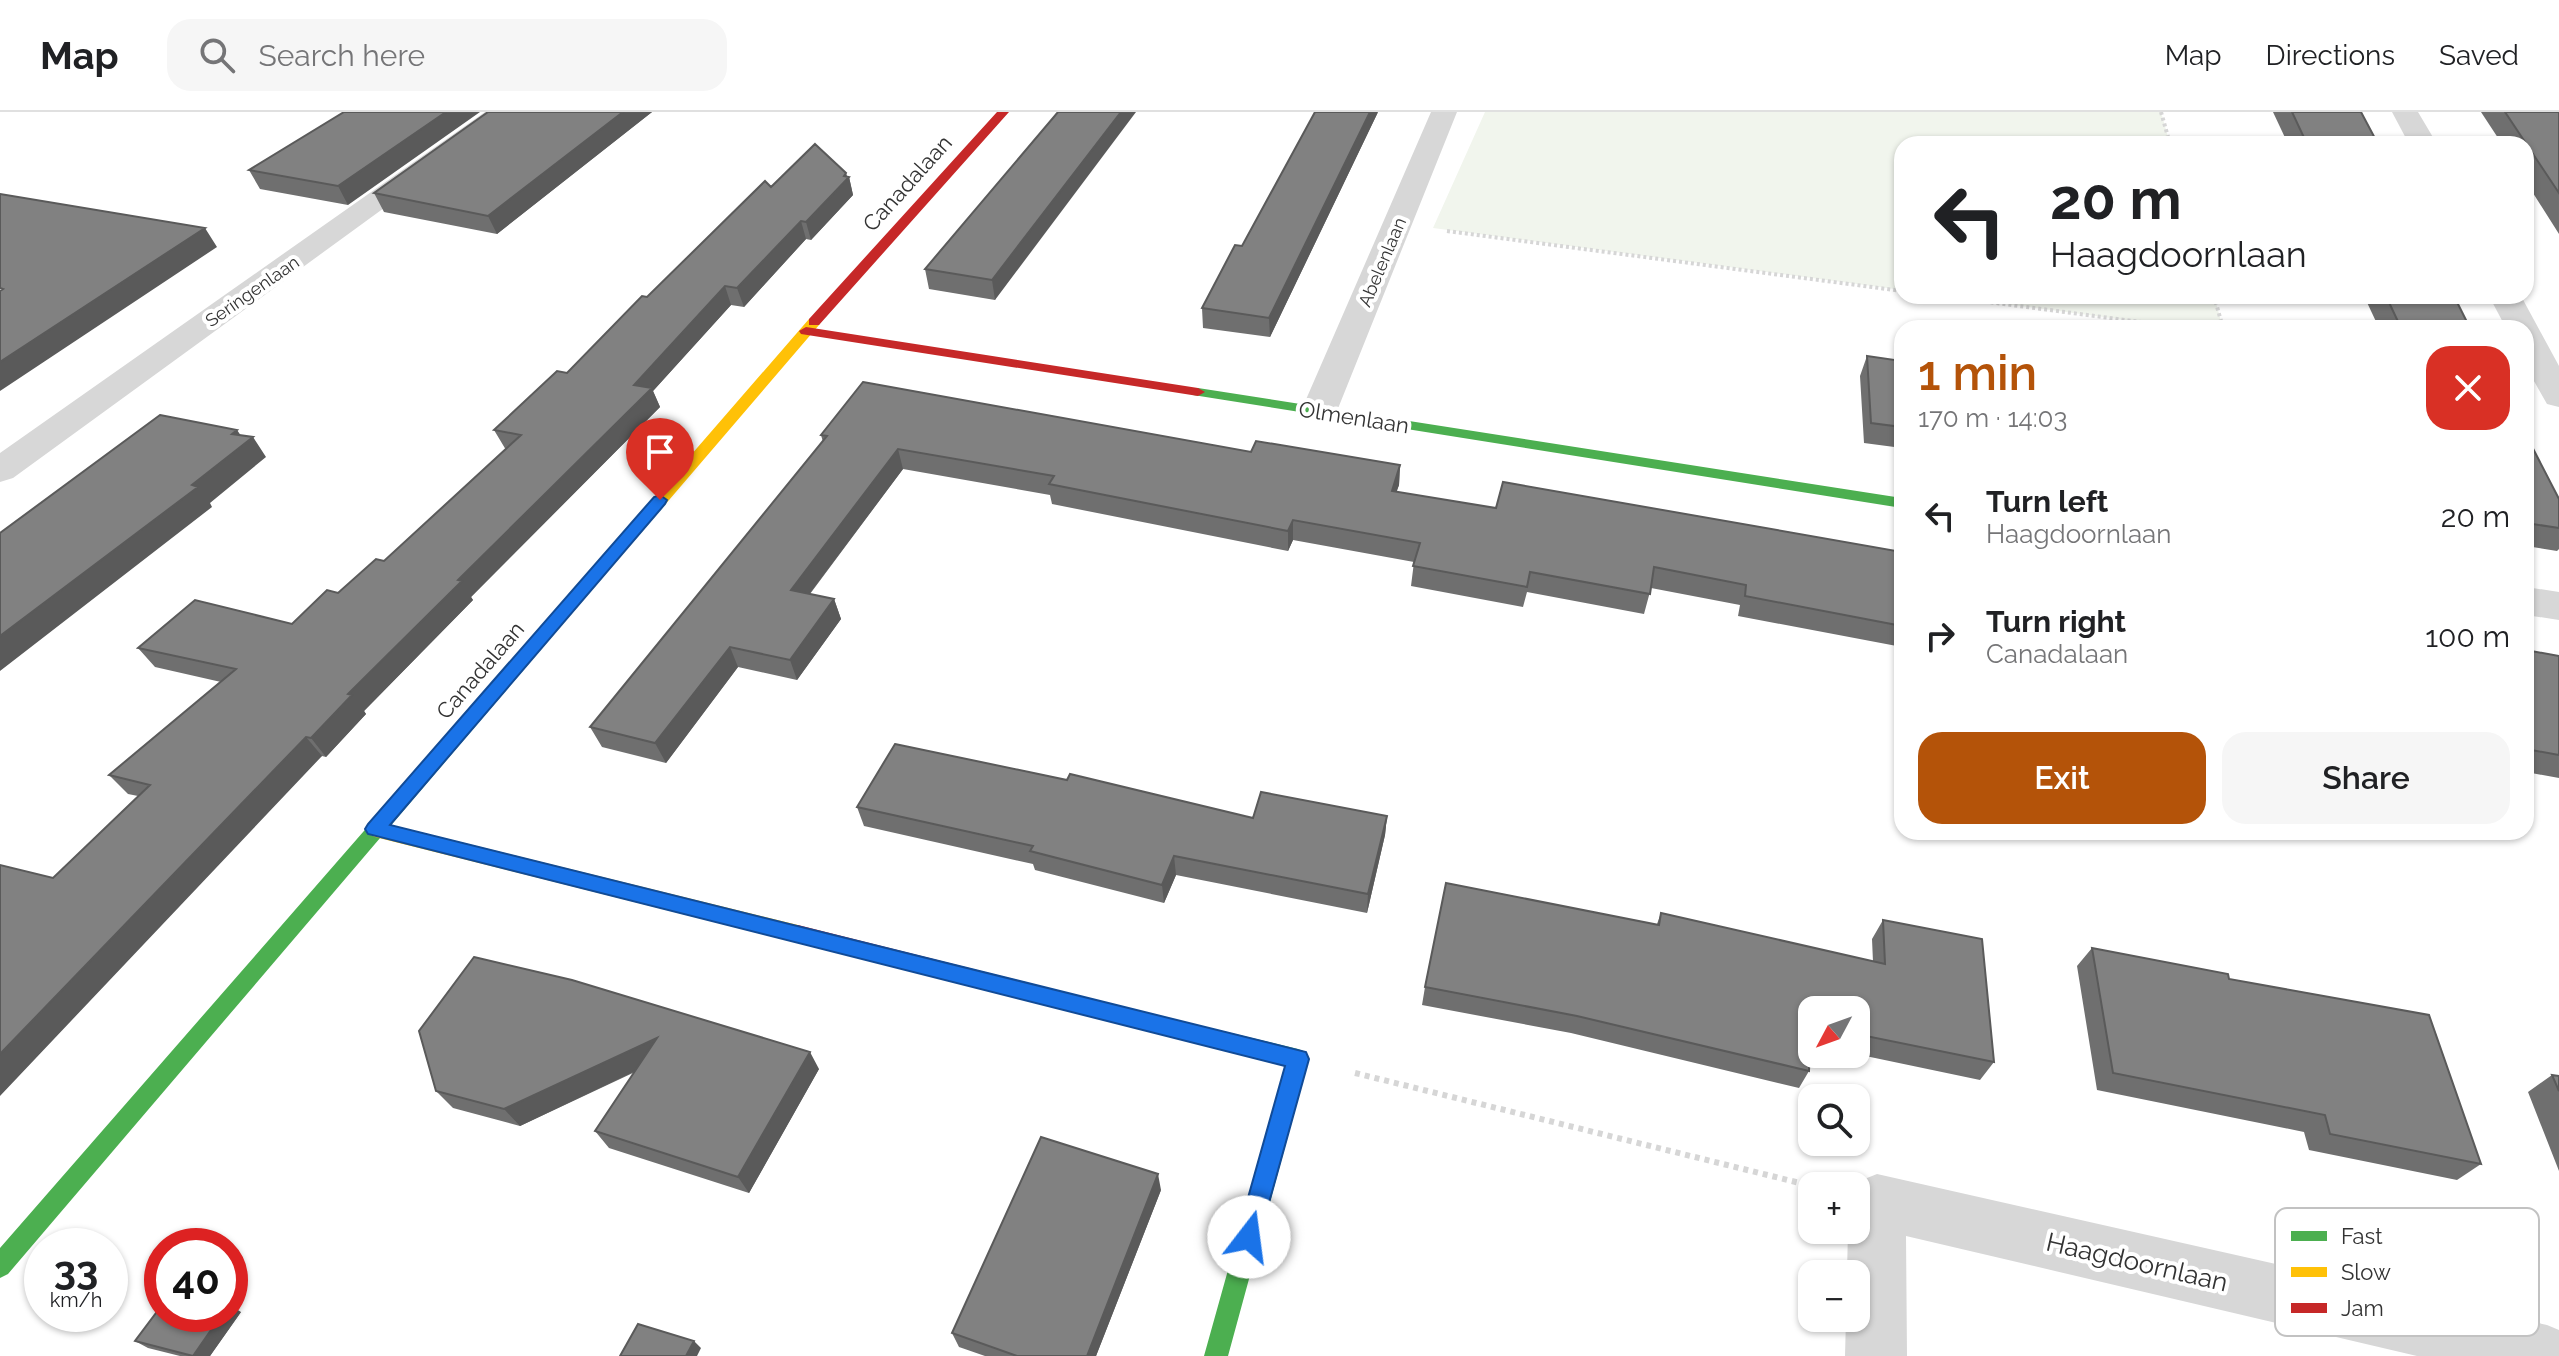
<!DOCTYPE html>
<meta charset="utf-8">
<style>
:root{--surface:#fff;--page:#f6f6f6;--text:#202124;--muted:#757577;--line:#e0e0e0;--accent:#b45309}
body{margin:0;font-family:Raleway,sans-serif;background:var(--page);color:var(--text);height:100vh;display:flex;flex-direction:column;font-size:30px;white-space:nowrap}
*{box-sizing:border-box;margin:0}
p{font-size:26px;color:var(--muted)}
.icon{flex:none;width:44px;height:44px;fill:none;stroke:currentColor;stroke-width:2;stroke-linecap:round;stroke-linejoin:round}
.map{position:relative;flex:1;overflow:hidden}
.drawer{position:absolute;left:1894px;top:208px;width:640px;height:520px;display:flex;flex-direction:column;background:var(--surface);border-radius:24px;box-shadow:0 2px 6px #0004}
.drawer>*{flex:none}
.top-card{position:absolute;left:1894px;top:24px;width:640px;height:168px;border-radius:24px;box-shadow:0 2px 6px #0004;background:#fff;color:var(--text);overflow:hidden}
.needle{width:52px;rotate:229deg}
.buttons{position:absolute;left:1798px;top:884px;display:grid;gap:16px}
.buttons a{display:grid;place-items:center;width:72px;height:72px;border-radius:16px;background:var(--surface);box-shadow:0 2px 6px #0004;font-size:40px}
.speed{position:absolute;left:24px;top:1116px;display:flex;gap:16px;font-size:40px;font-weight:700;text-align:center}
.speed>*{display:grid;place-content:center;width:104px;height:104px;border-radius:50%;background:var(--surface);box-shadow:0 2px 6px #0004;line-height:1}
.speed small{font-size:20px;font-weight:400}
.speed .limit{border:12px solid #d22;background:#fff;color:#111}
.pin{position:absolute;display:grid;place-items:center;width:68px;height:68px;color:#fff;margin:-82px -34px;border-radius:50% 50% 50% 0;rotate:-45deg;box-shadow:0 0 8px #0007}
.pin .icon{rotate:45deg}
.me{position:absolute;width:88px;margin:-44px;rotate:15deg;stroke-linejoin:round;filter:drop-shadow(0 0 6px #0008)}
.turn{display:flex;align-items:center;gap:28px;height:168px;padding:0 24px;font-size:36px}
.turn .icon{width:104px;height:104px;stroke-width:2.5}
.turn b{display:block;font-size:56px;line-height:68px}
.round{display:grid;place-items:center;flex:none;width:84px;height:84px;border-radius:24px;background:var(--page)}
.summary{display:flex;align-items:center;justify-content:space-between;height:136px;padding:0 24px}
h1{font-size:48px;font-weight:600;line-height:60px;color:var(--accent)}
.action{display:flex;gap:16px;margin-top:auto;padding:16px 24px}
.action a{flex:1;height:92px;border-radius:24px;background:var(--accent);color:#fff;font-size:32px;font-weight:600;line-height:92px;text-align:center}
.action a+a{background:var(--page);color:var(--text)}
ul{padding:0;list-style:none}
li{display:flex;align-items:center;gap:24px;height:120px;padding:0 24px}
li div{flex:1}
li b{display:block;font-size:30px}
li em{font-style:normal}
header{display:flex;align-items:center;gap:48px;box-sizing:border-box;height:112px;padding:0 40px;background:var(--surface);border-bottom:2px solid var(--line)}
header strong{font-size:38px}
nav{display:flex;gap:44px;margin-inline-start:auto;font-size:28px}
.search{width:560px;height:72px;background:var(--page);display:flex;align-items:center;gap:20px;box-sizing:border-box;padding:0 28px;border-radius:24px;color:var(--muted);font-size:30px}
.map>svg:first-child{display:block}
</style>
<header>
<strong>Map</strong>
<div class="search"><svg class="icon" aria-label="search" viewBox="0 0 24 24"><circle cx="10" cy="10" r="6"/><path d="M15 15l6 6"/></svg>Search here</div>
<nav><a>Map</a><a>Directions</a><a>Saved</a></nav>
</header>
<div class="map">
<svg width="2559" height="1244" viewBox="0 0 2559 1244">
<rect width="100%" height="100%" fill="#fff"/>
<path fill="#f1f5ed" d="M1485,0h676l9,32h-268v146l-469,-62z
M1946,184h268l9,32h-36z"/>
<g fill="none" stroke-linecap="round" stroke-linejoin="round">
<path stroke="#d6d6d6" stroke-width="4" stroke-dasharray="3 3" stroke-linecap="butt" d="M2161,0l9,32
M1447,119l455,60
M1943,184l243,32
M2214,184l9,32"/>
<path stroke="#d6d6d6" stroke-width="6" stroke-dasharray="5 5" stroke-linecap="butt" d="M1355,961l457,113"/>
<path fill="#d7d7d7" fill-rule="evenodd" d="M485,0h31l-503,366 -13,4v-29z
M1431,0h26l-120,299 -6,7 -12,4 -12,-4 -6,-7z
M2392,0h26l19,32h-28z
M2489,184h32l38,70v41l-12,-3 -21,-37v-39h-20z
M2526,475l33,5v28l-33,-5z
M1877,1062l670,151 12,5v26h-142l-511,-120 1,120h-62l1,-38h10v-44h-9l1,-44h8l-1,-44 2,-4z"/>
<path fill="#4caf50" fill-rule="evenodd" d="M1198,276l704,110v10l-709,-113v-6z
M520,545l6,2 3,4 -3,4 -518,607 -8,4v-30l514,-589z
M1164,905l134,32 8,3 3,7 -81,297h-24l81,-290 -129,-33 -3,-7 3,-7z"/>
<path fill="#ffc107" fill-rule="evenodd" d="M814,206l7,4 -2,3 -293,342h-12l-3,-4 3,-4 295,-340z
M375,709l423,104 7,3 3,6 -3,6 -7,3 -423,-106 -7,-3 -3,-5 3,-5z"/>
<path fill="#c62828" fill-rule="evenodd" d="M997,0h12l-190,213h-10v-6z
M806,215l392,61 7,4 -7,4 -397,-62 -2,-3z
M798,813l366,92 8,2 3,7 -3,7 -8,2 -366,-92 -7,-3 -3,-6 3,-6z"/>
</g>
<path fill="#6f6f6f" d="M344,0l4,93 -88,-16 -11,-19z
M488,0h164l-155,122 -113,-22 -10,-19z
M1058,0l-63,188 -66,-11 -4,-20z
M1378,0l-108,225 -67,-9 -1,-20 40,-62z
M2273,0h88l17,32h-90z
M2481,0h78v122l-33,-52v-38h-24z
M846,61l1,4h2l4,18 -42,45 -5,-1 -62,68 -13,-2 -78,86 7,16 -189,190 2,3 -109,111 2,3 -40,43 -4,-1 -269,122 85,-82 -10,-2 -19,-19 112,-93 -66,-15 -17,-19 154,-24 92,-63 122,-111 -12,-20 73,-57 80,-76 124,-110z
M2364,184h90l16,32h-91z
M1867,244l35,5v87l-38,-5 -4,-67z
M821,323l430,17 149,13 -1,20 -3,7 100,16 406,44v95l-164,-31 2,-11 -89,-17 -7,26 -117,-22 -4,15 -112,-21 3,-24 -121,-22 -5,11 -236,-47 -2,-9 -147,-26 -93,125 24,5 7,20 -44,61 -59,-13 -72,96 -64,-16 -12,-20 233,-285z
M2526,323l33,64v50l-2,2 -31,-5z
M2526,538l33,6v122l-33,-6z
M1067,668l186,38 134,-2 -2,19 -18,78 -191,-38 -12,28 -129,-33 -2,-6 -169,-38 -7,-19z
M1661,801l212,49 -1,-23 11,-19 111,142 -14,18 -124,-26v-44h-44v35h-2l-1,26 -10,17 -228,-55 -149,-28 3,-18 232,-63z
M2092,836l137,31 252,185 -24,16 -148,-30 -5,-18 -207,-42 -20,-124z
M419,919l400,38 -70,124 -140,-45 -14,-17 40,-59 -115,54 -67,-18 -17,-17z
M2552,963l7,1v95l-31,-79z
M1161,1078l-65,166h-111l-26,-9 -7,-14z
M241,1200l-31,44h-30l-32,-8 -13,-7z"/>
<path fill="#5a5a5a" d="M446,0h34l-132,93 -10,-19z
M623,0h29l-155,122 -9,-18z
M1121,0h15l-141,188 -3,-20z
M1370,0h8l-108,225 -1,-19z
M846,61l1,5 2,-1 4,18 -42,45 -5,-18z
M801,109l5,18 -62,68 -7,-19z
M205,116l12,19 -217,144v-29z
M725,174l6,19 -78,86 7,16 -189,190 2,3 -109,111 2,3 -40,43 -15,-19 37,-44 110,-114 176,-195z
M237,318l9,13 7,-6 13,20 -56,46 2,4 -212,164v-35l192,-151 40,-51z
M898,337l5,20 -105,140 -7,-19z
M1400,353l-1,20 -9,26 2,-20z
M1293,408v20l-5,11v-20z
M834,487l7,20 -44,61 -7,-20z
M730,535l8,20 -72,96 -11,-20z
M306,625l16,19 -322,340v-42z
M1387,704l-2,19 -18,78 1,-19z
M1174,744l2,19 -12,28 -2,-18z
M657,926l12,17 -149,71 -16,-17z
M810,940l9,17 -70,124 -11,-16z
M1158,1062l3,16 -65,166h-9z
M230,1193l11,7 -31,44h-17l29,-42h8z
M694,1229l7,7 -4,8h-11z"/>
<path fill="#818181" stroke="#5a5a5a" stroke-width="2" d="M344,0h102l-108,74 -89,-16z
M488,0h135l-135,104 -114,-23z
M1058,0h63l-129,168 -67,-11z
M1315,0h55l-101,206 -67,-10 33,-63 7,1z
M2292,0h69l17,32h-71z
M2505,0h54v81z
M815,32l31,29 -2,3 5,1 -43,45 -5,-1 -64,67 -12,-2 -91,99 18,3 -194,192 4,1 -114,113 4,1 -41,43 -5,-1 -306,317v-189l53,13 97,-93 -41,-10 127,-106 -98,-21 57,-48 97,24 35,-34 11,3 38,-34 8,2 137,-126 -27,-5 63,-59 10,2 75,-77 5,1 118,-116 6,6z
M0,82l205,34 -205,134v-71l3,-2 -3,-1z
M2386,184h68l16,32h-69z
M1867,244l35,5v66l-31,-4z
M863,270l388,70 5,-11 144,24 -8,26 104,17 7,-26 399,70v74l-157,-30 1,-11 -92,-18 -4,27 -120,-22 -3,15 -114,-21 7,-23 -127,-23 -5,11 -239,-47 5,-8 -156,-27 -107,141 43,9 -44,61 -60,-13 -75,96 -65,-16 237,-291 -6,-1z
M160,303l77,15 -5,4 21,3 -61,48 6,2 -198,149v-103z
M2526,323l33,64v29l-33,-5z
M2526,538l33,6v99l-33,-6z
M895,632l172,36 3,-6 183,44 8,-26 126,24 -19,78 -194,-38 -12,29 -132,-34 3,-5 -176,-39z
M1446,771l213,42 2,-12 224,51 -2,-44 99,19 12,123 -138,-28v-24h-44l-3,61 -232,-55 -152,-29z
M2092,836l136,26 1,5 200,36 52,149 -151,-30 -5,-19 -212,-42z
M474,845l98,23 238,72 -72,125 -143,-46 62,-93 -153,71 -68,-18 -17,-60z
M2552,963l7,1v15z
M1041,1025l117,37 -71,182h-70l-65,-23z
M162,1193v9h60l-29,42 -58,-15z
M638,1212l56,17 -8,15h-66z"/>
<path fill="#1a73e8" stroke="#114b97" stroke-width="2" d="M660,383l7,5 -2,4 -275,321 916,227 3,7 -52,187 -8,3 -9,-3 -3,-9 48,-171 -917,-232 -3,-5 3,-5 286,-327z"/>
<g text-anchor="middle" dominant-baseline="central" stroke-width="8" stroke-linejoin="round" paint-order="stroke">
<g font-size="18" fill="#333" stroke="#fff">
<text transform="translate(1382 150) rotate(-67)">Abelenlaan</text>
<text transform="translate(252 179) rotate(-35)">Seringenlaan</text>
</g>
<g font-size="22" fill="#333" stroke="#fff">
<text transform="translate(907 71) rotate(-48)">Canadalaan</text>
<text transform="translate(1354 305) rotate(9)">Olmenlaan</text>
<text transform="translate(480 558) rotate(-49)">Canadalaan</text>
</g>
<g font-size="26" fill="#333" stroke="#fff">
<text transform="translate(2137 1150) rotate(13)">Haagdoornlaan</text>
</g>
</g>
<rect x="2275" y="1096" width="264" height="128" rx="12" fill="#fff" stroke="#c2c2c2" stroke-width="2"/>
<rect x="2291" y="1119" width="36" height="10" fill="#4caf50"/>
<rect x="2291" y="1155" width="36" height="10" fill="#ffc107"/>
<rect x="2291" y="1191" width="36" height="10" fill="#c62828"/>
<g font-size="22" fill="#333">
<text x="2341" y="1132">Fast</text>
<text x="2341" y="1168">Slow</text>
<text x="2341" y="1204">Jam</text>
</g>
</svg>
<div class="buttons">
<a><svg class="needle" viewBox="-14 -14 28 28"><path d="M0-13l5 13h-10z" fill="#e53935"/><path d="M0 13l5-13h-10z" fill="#757577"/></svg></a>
<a><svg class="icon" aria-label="search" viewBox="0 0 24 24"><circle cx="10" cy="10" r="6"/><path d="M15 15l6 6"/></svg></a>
<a>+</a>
<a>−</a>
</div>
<div class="speed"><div>33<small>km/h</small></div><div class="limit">40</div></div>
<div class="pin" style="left:660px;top:388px;background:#d93025"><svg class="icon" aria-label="arrive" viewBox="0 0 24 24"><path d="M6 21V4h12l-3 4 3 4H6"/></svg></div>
<svg class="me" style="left:1249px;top:1125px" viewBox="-20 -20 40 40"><circle r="19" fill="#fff"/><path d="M0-13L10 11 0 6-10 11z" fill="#1a73e8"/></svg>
<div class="top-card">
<div class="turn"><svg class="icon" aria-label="left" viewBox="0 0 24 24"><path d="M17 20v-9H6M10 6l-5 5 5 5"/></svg><div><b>20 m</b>Haagdoornlaan</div></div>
</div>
<section class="drawer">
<div class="summary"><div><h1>1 min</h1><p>170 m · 14:03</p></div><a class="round" style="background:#d93025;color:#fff"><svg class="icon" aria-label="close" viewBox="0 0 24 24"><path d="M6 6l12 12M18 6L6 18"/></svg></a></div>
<ul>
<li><svg class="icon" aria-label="left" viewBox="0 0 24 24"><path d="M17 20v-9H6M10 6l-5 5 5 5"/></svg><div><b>Turn left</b><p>Haagdoornlaan</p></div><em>20 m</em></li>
<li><svg class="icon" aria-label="right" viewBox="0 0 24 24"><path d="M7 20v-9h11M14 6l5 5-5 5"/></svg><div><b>Turn right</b><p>Canadalaan</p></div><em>100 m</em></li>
</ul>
<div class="action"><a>Exit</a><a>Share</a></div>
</section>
</div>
